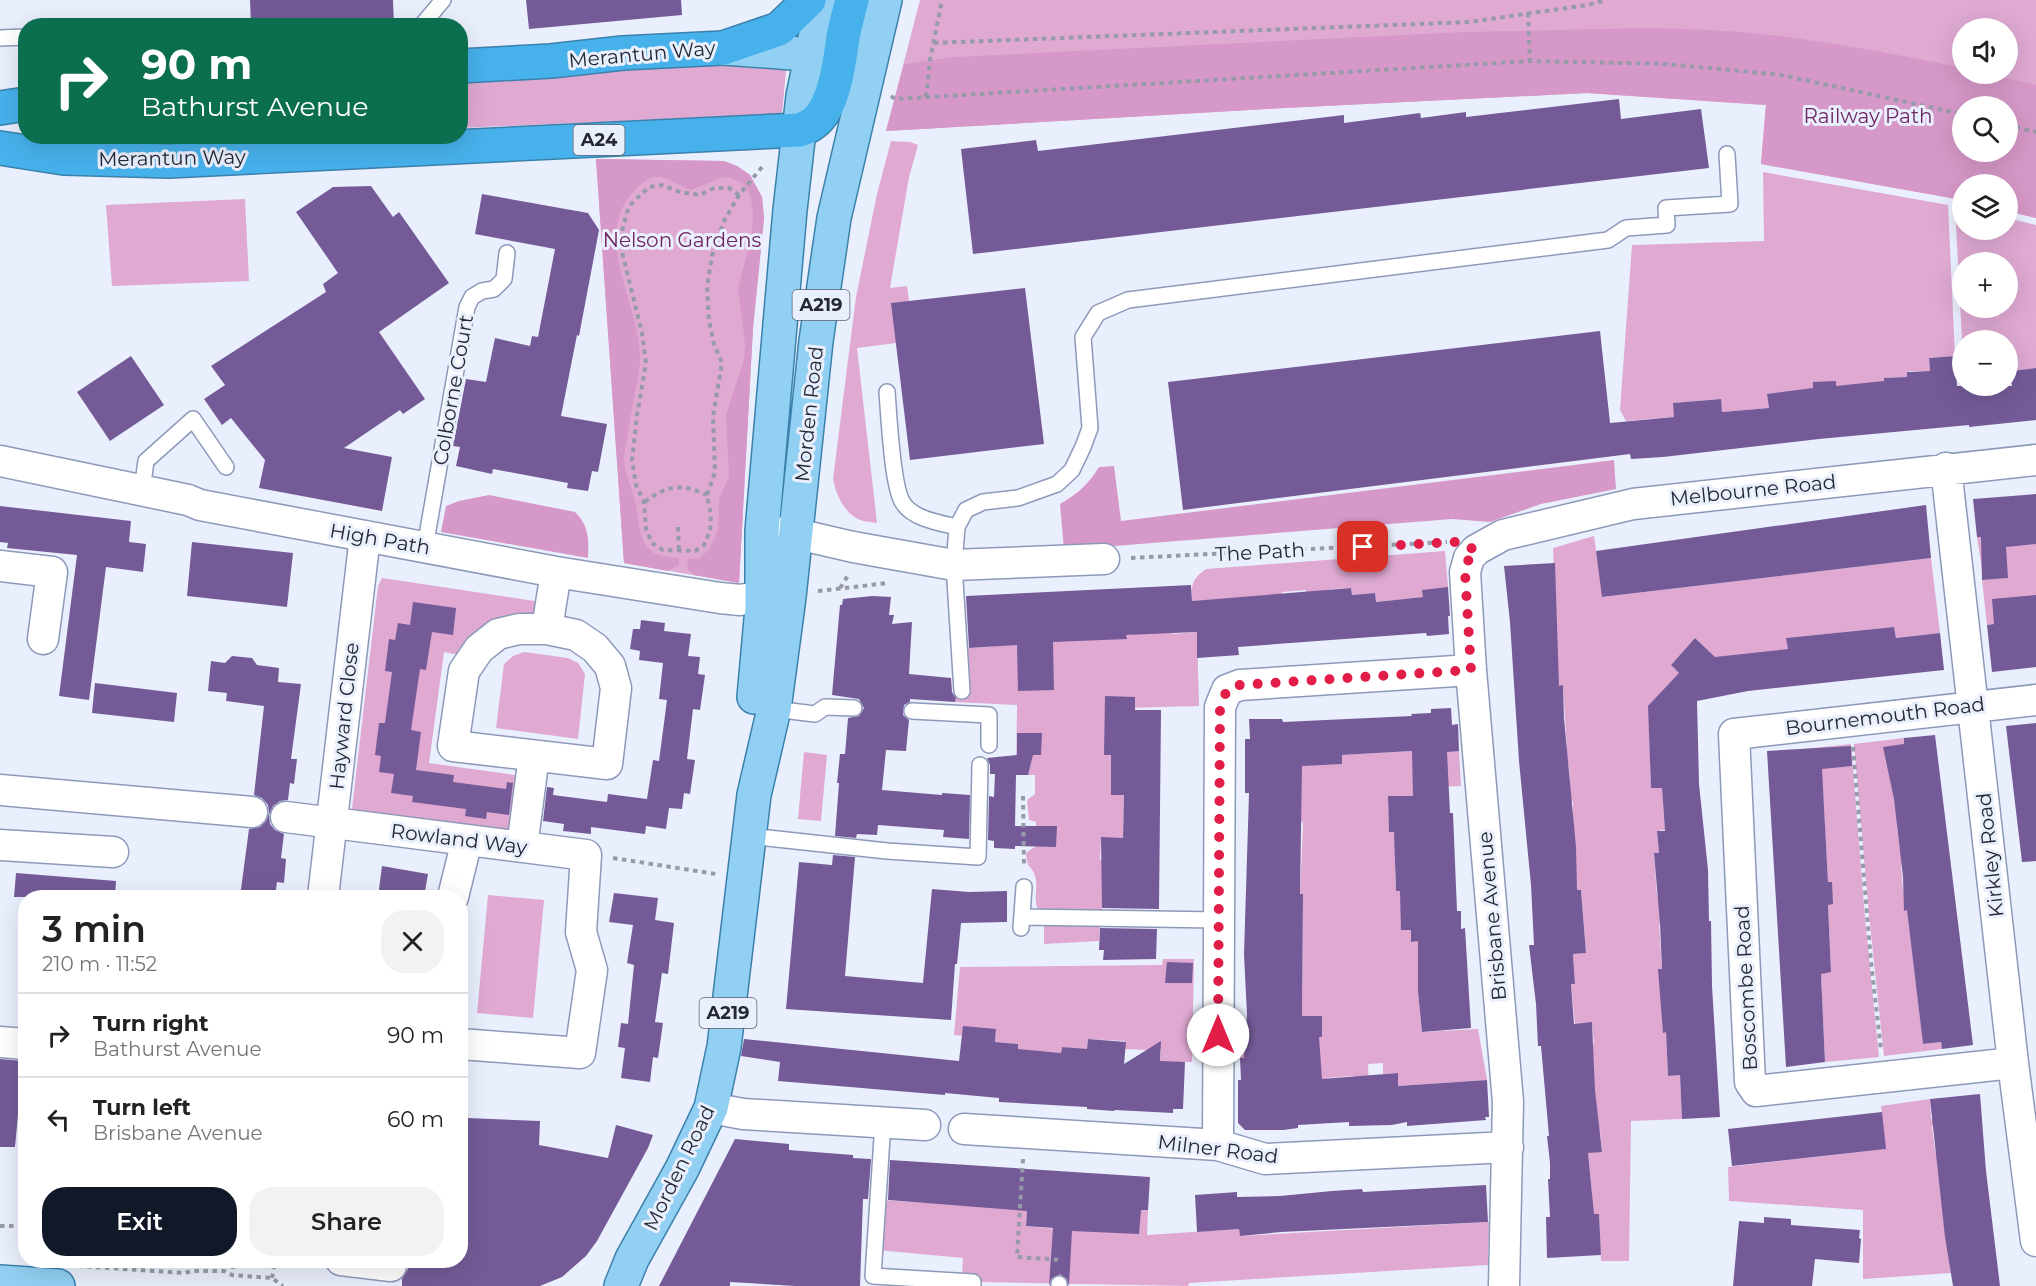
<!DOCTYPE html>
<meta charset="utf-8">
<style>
:root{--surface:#fff;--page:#f2f2f2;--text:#222;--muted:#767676;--line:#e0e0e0;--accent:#111827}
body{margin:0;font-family:Montserrat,sans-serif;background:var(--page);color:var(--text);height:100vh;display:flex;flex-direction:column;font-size:22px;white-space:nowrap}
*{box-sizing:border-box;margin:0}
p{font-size:20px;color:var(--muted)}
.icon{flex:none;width:33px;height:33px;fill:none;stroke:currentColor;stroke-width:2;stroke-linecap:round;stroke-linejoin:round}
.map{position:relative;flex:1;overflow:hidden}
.details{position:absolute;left:18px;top:890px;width:450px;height:378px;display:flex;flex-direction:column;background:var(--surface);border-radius:24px;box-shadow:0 6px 24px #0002}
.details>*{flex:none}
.banner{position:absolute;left:18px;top:18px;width:450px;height:126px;border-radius:24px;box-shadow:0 6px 24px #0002;background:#0b6e4f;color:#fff;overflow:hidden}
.buttons{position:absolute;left:1952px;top:18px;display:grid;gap:12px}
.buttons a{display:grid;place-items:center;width:66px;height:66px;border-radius:50%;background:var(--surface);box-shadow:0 6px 24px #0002;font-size:30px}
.pin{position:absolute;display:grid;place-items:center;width:51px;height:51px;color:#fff;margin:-26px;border-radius:12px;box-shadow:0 3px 9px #0006}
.me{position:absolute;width:66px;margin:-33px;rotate:0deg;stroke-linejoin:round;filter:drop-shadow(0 0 4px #0008)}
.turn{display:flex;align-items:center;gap:21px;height:126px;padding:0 24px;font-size:27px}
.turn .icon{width:78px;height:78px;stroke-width:2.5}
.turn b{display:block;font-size:42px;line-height:51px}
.round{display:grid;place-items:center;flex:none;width:63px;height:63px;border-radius:24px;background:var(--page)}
.summary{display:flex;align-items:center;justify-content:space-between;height:102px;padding:0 24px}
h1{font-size:36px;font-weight:600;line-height:45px}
.primary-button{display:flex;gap:12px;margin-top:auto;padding:12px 24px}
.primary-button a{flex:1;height:69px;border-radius:24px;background:var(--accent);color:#fff;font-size:24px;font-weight:600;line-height:69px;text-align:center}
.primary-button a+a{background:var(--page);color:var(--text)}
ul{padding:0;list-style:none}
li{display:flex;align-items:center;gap:18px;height:84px;padding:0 24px;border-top:2px solid var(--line)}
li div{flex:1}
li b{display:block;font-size:22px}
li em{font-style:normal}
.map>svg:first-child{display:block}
</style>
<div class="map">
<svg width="2036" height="1286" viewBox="0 0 2036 1286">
<rect width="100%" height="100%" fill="#eaeffd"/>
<path fill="#dfa9d2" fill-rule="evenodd" d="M920,0h1116v218l-29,-7v-27h-45v16l-201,-36 5,-59 -179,-12 -320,16 -381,22zM1962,28h45v46h-45zM1962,106h45v46h-45z
M787,60l-5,54 -321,14v-50z
M187,136h85v1l-85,3z
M891,141l19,1 8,3 -9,32 -19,111 17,-2 2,15 -13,42 -39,5 20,175c-5,-1 -14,-1 -19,-4 -15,-8 -22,-25 -25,-40l23,-182 21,-103z
M596,159l128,2 13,5 13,9 12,22 2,21 -11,110 -14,255 -115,-20z
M1763,172l185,33 7,151 -26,2 1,13h-22l-1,6 -23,1 1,18 -49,-10v-4h-23v7l-46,5 2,14 -47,4 -2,-13 -46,4v14l-48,4 -6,-11 12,-165 132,-4z
M245,199l4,82 -137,5 -6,-81z
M1955,206l7,1v23h45v-12l29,7v143l-24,3v13l-5,1v-45h-45zM1962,262h45v46h-45z
M2026,532l2,13 8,-1v51l-42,29 -7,1 -5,-45 25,-2 -25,-9 -5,-32z
M1594,536l9,61 328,-39 9,75 -44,5 -2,-11 -107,11 1,11 -70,11 -23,-22 -24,27 8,8 -13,48 -17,1 2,66h11l3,42 -8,1 2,22 -5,1 3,42 13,27 -11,1 3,45h-3l4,63h3l2,44 12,-1 2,44 -51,2 -2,140h-28l-2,-47h-11l4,-20 -4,-41 14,-2 -2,-20 -9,1 -4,-88h7l-2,-21 -17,1 -4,-40h4l-2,-30 13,-1 -5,-63h-14l6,-68v-21l-14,1 11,-12 -1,-25 -12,1 10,-17 -4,-63h-13l7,-27 -4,-111z
M1445,551l3,36 -25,10 -47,5 -1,-9 -23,2 -1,-7 -21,1v15l-23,2 -1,-16 -24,2 -1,3 -89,6c-1,-17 0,-22 14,-32z
M382,578l153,23 8,5 1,9 -84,40 -16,-3 -15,111 93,13 3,5 -17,55 -148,-22 -8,-5 26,-223z
M1171,626l1,8 25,-2 2,74 -74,2 -1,47 -13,8v32h13l-1,43h-22l-1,22h25l-23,34v17h-63c-7,-11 0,-23 -4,-35 -3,-11 -8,-6 -9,-23l10,-7v-24l-7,-2 -2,-20 8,-6v-19h-19l1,-70 -62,-3 2,-25 9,-29 23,-1 63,-12h80v-8z
M524,652l44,6 10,5 7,11 -7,65 -82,-11 8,-64 9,-8z
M1904,738v6l-12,43 4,24 18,13 -17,2 3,25 17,-2 1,14 -17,2 2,25 4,14 16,140 18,-2 1,7 -58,7 -15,-141 -15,-171z
M1851,744l14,174 14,139 -54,5 -4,-88 10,-3 -3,-66 4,-23h-4l-5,-90 -16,-20 -2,-23z
M1413,751h46l2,35 -48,2v8l-25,1 1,35 25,-1 -19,39 1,20h13l-8,30 1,10h9v11h14l-7,51 4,40 56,-3 9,51 -89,6v-13l-15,1v-11l-15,1 1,25 -16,-13 -26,2 1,14 -67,-34h-21l5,-22h77v-20h-20l1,-121 -3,-1 3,-71 -57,-58 96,-1v-9z
M804,752l23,3 -6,66 -23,-2z
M488,895l56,5 -11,118 -56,-5z
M1044,923l56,1 -1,17 -55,3z
M1163,959h31l-2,103h-19l-1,10h-13l2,-22 -5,-2 -9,2 -22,-1v-8l-37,-2 -1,11 -25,-3 -1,6 -12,-1 -1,13 -31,-4 1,-17 -23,-2 1,-13 -20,8 -22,-2 6,-68 202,-2z
M1930,1099l1,20 18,-2v7l-17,2 3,25 18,-2 -16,15 14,109 -88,6v-69l-134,-9 -1,-34 157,-18 -4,-43z
M881,1200l49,3 98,-1 -2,24 30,3 85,-19h7l-1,25 92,-6 1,7 249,-14 -1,43 -299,18 -1,3 -208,-4 1,-4 -19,-1 1,-19 -86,-8z"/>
<path fill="#d698c8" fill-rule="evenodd" d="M1645,28c50,1 100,3 150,10 56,8 112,18 167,30v6h25l49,11v133l-29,-7v-27h-45v16l-201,-36 5,-59 -179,-12 -320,16 -381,22 18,-67 51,-7 510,-25zM1962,106h45v46h-45z
M596,159l128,2 13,5 13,9 12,22 2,21 -11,110 -14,255 -45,-8 -7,-7 2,-10 9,1 11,-9 9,-20 1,-31 10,-23 -3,-61 18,-55 1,-16 -7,-56 14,-54 1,-22 -3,-17 -7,-11 -14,-7 -9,1 -29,12c-26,-11 -34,-23 -56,0 -46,47 7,116 5,170 0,11 -3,22 -5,32 -4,21 -7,42 -11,63 0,21 8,31 12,50 3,14 2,32 13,44 8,8 19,8 30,9v7l-11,6 -44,-8z
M1614,460l2,29 -75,15 -51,18 -38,-3 -388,31 -4,-46c17,-10 29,-20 39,-37l15,-1 7,55z
M489,495l86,17c14,14 14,27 13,46l-147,-26 5,-26 13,-5z"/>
<path fill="#745b98" d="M250,0h143l1,26h-143z
M526,0h155l1,15 -153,14z
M1619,99l2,20 80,-10 8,59 -736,86 -12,-105 75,-9 2,11 306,-36v8l76,-10 1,5 45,-6v5z
M371,186l22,31 6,-5 50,71 -70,49 46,67 -22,15 -3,-4 -56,38 48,9 -10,54 -123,-23 6,-28 -34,-42 -9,7 -18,-26 21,-14 -14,-19 115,-74 -3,-8 15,-11 -42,-61 37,-25z
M482,194l106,19 11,17 -20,106 -2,-1 -16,81 46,8 -9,48 -6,-1 -4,20 -21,-3 1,-5 -75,-14 -1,5 -36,-8 4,-19 -7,-1 13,-67 20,3 9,-44 35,8 2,-10 6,1 17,-88 -80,-15z
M1025,288l19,156 -134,16 -19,-157z
M1600,331l10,92 64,-6 -1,-14 48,-4 1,13 47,-4 -2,-14 46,-6v-6l23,-1v5l48,-5v-3l23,-1v-5l23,-1 -1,-13 26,-2 2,30h55v-15l24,-3v52l-67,7v-2l-150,14 -156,18 -32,2 -1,-5 -447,56 -15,-128z
M131,356l33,49 -54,36 -33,-49z
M2036,494v50l-30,3 2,31 -26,2 -1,-43h-4l-4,-38z
M1926,505l5,53 -329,39 -6,-46z
M0,506l131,15 -2,21 17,2 -3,28 -37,-5 -17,133 -30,-4 18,-141 -70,-7 1,-5 -8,-1z
M192,542l101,11 -6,54 -100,-11z
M1555,563l4,123 4,-1 1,33 12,129 1,43h4l5,63 -13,1 2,30h-4l3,40 18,-2 3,68 7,62 -14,1 6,61h5l2,41 -54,3 -1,-41h4l-2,-38h2v-16l-3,-27h2l-8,-90h-3l-2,-42 -7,-59h5l-3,-60 -12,-124 -9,-139 -6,-56z
M1191,585l1,16 159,-13 1,7 23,-2 1,9 47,-5 -1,-7 26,-3 2,29h-2l1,18 -22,2 -1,-3 -188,14 1,8 -42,3v-26l-71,3 1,4 -74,3 1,48 -36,1 -1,-46 -48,3 -3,-52z
M2036,595v72l-44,5 -5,-47 7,-1 -2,-25z
M872,596l19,1 -2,18h5l-2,9 20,-2 -3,52 42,4 1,14 4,6 -1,4 -45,-3v3l-6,3 -1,10 6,5 -3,31 -20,-1 -4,40 60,5v-2l28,2 -1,44 -26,-2 1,-7 -66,-5 -1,10 -20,-1 -1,4 -21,-2 4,-53h-2l3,-29h5l3,-36 11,-2 5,-8 -5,-9 -27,-4 8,-90h2l1,-6z
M413,602l43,6 -3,27 -21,-3 -6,38 -6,-1 -9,61 10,2 -5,38 38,5 -1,7 53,7 1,-7 6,1 -4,32 -22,-3 -1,7 -21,-3 1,-7 -54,-7 1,-6 -22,-3 3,-19 -15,-2 2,-16 -6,-1 4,-32h6l7,-51 -7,-1 4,-32 6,1 3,-17 12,2z
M641,620l24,3 -1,8 27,3 -3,22 12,1 -2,17 7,1 -5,35 -7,-1 -6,50 8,1 -5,34 -6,-1 -2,16 -13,-1 -3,21 -20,-3 -1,8 -54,-7v7l-28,-3 1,-7 -21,-3 4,-34 7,1 -1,7 54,7 1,-8 39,5 6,-39 6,1 8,-61 -8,-1 4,-36 -24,-3 1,-9 -10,-2 3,-20h7z
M1894,627l2,11 44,-5 4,37 -196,21 -51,10 2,83 9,86 1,51h2l1,65 8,131 -38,2 -2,-44 -12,1 -2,-44 -3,1 -5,-64h4l-2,-45 -6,-71h5l-2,-22h8l-3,-43h-11l-3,-82 31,-33 -8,-8 24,-27 20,19 73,-8 -2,-11z
M232,656l20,2 5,7 22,3 -1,14 23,2 -10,75h6l-3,25 -4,-1 -2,17 -8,1 -7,5 -4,9 1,9 5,6 9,4 -3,24 5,1 -2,24 -7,-1 -2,15h-35l9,-68 11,-2 6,-6 3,-8 -1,-8 -6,-7 -8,-3 10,-89 -38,-5 1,-8 -19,-2 3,-30 14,2z
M95,683l82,10 -3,29 -82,-9z
M1105,696l30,1v13h26l-2,199 -57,-1 -1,-71 22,1 1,-43h-13v-40h-7z
M1451,708l1,17 6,-1 1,27 -12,1 3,61h3l4,98h4v18l4,-1 6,100 -49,4 -4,-40v-51l-7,1v-12h-10l-1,-39h-4l-2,-59h-5l-1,-36h25l-1,-45 -70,4v9l-40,2 -2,128h3l-1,122h20v21h-3l3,42 76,-6v13l89,-6 2,37h-4l1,3 -79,6v-4l-15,3 -43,1v-4l-51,3v3l-15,2h-38l-7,-7v-43h3l-1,-22h4l3,-43 -3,-61 5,-161h-4v-54h5l-1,-20h33l1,3 129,-6 -1,-2 20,-1v-4z
M2036,723v138l-14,1 -16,-136z
M1017,733h25l-1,22h-8l-5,20h-12l-1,51h42l-1,21 -41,-1v3l-21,-1v-7l-6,-1 1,-44 5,1 1,-23h-5v-9l-3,-7 30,-3z
M1935,735l38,310 -31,4 -1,-7 -18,2 -16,-134 -3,1 -1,-34 -9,-78 -11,-52 21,-3v-6z
M1851,746l1,20 -30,3 6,113h4l1,22 -5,1 3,67 -10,2 4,88 -39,5 -19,-316z
M833,855l22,2 -10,119 78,7 9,-94 37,3 38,-1v31l-46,1 -4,41h-2l-4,56 -165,-11 13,-147 33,3z
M382,866l46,8 -4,23h-46z
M16,873l100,8 -1,16h-101z
M614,893l44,5 -3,22 19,3 -6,51 -6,-1 -7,49 8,1 -5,35 -5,-1 -3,25 -29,-4 4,-30 -7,-1 3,-24 7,1 6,-59 -7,-2 6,-38 -24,-3z
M1100,928l57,1 -1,30 -53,1 1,-10h-5z
M1167,962l26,1 -1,20h-27z
M963,1026l33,3 -1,13 23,2v5l43,4 1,-6 25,2 1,-10 38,3 -2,22 37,-23 -1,20 25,1 -2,47h-10v4l-58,-3 -1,1 -27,-2v-2l-88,-5v-4l-54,-5v2l-167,-14 2,-19 -39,-6 3,-17 215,22z
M0,1059l23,2 -8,86h-15z
M1980,1094l6,77 14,115h-47l-8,-49 -15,-138z
M1882,1112l4,37 -154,17 -4,-37z
M467,1118l73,3 -1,24 69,13 8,-33 37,10 -5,13 -51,93 -11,15 -24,21 -22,9h-138v-7l6,-10 -1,-7 53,-2v-95h5z
M735,1139l54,5v6l64,5v3l18,1 -3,40h-5l-3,87h-65l-65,-4v4h-71z
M890,1160l260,17 -2,33h-7l-2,24 -67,-3 -3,55 -2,-7 -7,-5 -9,5 -2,7 4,-58 -27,-2 1,-15 -139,-11z
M1486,1185l2,37 -207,10 -41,4 -1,-7 -42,3 -2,-37 42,-3v5l43,-1 52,-5 30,-2 1,3z
M1764,1217l27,2v6l69,5 -1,8 2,1 -2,24 -44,-4 -3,27h-79l6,-65 25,2z"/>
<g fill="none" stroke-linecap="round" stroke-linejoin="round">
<defs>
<path id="lane" d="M422,25l21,-25
M0,38l26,-1
M887,392c2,23 5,95 16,111 10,16 37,20 54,24
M142,490l4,-29 47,-42 33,48
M425,547l42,-240 5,-10 10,-6 12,-2 10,-10 3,-26
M962,691l-8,-126 3,-38 9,-17 17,-8 35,-4 39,-14 15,-14 11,-23 7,-19 -7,-91 15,-24 30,-13 480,-60 18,-12 41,-3 -1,-17 64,-4 -3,-50
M774,709l41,5 10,-7 29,1
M912,711l77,4v30
M749,836l138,15 91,6 2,-92
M1022,917l196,3
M1021,928l3,-41
M883,1122l-10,154 100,6v4
M1059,1286v-2"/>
<path id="street" d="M0,461l188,39 12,5 356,67 164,26 20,2 23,-4
M1946,468l67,595 23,178
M771,532l26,2 56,13 101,18 150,-6
M0,566l52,6 -9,67
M547,629h-28l-21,5 -19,15 -15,22 -11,75 154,18 9,-76 -6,-22 -15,-18 -19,-13 -29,-6 9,-57
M0,790l252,22
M286,817l300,38 -5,77 11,38 -12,83 -120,-9
M0,845l113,7
M522,847l12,-91
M323,897l42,-361
M453,897l14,-57
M0,1042l26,2
M2013,1063l-257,28 -6,-9 -16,-348 302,-34
M711,1108l32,6 182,11
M964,1129l254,16 47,14 243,-12
M1218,1145l2,-438 7,-17 13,-5 231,-15
M341,1260l50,6
M1504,1286l4,-184 -37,-432 -6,-98 4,-14 7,-8 27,-15 130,-31 403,-44"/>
<path id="primary" d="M723,48l69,5 39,6
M754,697l8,-89v-77l28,-321 13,-114 20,-96
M0,1282l58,4
M621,1286l11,-27 50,-90 29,-61 13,-61 30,-252 20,-86 15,-112 27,-256 18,-123 51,-218"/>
<path id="highway" d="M460,66l91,-5 72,-8 100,-5 56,-19 30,-29
M0,108l26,-4
M0,148l64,10 105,3 630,-31c11,-3 19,-9 25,-19 12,-20 16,-52 19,-74 2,-12 6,-25 9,-37"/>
</defs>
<use href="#lane" stroke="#8d99b9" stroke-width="18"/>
<use href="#street" stroke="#8d99b9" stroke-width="33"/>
<use href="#primary" stroke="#3b81ab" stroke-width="36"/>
<use href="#highway" stroke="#3b81ab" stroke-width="36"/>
<path stroke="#979ba9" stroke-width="4" stroke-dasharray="4.5 4.5" stroke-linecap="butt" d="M1528,13l2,48
M934,43l535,-21 119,-17 18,-5
M891,96l4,3 635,-38 137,3 114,11 181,39
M926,97l4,-37 12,-60
M2007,125l29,7
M739,195l-10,-7h-15l-14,7 -20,-3 -18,-7 -13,2 -17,16 -5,9 -5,19v21l20,81 4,30 -9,52 -5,45 4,25 8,17 2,27 6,14 11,7 32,1 9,-6 6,-14 1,-16 -4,-20 8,-23 -2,-56 9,-53 -8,-19 -5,-23 -2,-34 5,-31 12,-35 15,-26 23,-28
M645,502c22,-17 36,-19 62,-7
M678,527l1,25
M1131,558l316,-16
M840,588l9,-14
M818,591l70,-8
M1853,747l18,215 10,88
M1023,796l1,71
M613,858l103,16
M1023,1159l-6,98 46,3
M0,1226h26
M78,1266l107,7 6,-2h33l8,4 40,3 11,8
M233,1269v-9
M272,1278l3,-18"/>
<use href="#lane" stroke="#fff" stroke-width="15"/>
<use href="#street" stroke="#fff" stroke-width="30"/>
<use href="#primary" stroke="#91d0f3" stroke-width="33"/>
<use href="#highway" stroke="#47b1eb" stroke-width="33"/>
</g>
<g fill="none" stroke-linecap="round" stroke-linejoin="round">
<path stroke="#e11d48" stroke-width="10" stroke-dasharray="0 18" d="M1218,1035l2,-328 7,-17 13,-5 231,-15 -6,-98 4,-14 7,-8 -20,-8 -93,5"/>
</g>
<g text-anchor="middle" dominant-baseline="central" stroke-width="6" stroke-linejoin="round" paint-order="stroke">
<g fill="#eaeffd" stroke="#5f6471" stroke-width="1.5">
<rect x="573.5" y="125" width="51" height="30" rx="4.5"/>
<rect x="792.5" y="290" width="57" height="30" rx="4.5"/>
<rect x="699.5" y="998" width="57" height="30" rx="4.5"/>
</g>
<g font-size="18" font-weight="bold" fill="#242835">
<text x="599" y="140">A24</text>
<text x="821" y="305">A219</text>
<text x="728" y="1013">A219</text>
</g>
<g font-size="20" fill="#242835" stroke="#eaeffd">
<text transform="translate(642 54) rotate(-5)">Merantun Way</text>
<text transform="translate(172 158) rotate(-1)">Merantun Way</text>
<text transform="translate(453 390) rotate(-80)">Colborne Court</text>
<text transform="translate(809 414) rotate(-84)">Morden Road</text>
<text transform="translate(1753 490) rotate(-6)">Melbourne Road</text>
<text transform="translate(380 539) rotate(10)">High Path</text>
<text transform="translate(1260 552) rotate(-3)">The Path</text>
<text transform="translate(344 716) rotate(-84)">Hayward Close</text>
<text transform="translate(1885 716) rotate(-7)">Bournemouth Road</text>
<text transform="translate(459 839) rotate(7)">Rowland Way</text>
<text transform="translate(1990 855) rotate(-96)">Kirkley Road</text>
<text transform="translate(1492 916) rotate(-95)">Brisbane Avenue</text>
<text transform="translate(1746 988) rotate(-93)">Boscombe Road</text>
<text transform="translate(1218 1149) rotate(7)">Milner Road</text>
<text transform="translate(679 1168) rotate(-64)">Morden Road</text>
</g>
<g font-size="20" fill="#6e2662" stroke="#eaeffd">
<text x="1868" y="116">Railway Path</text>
<text x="682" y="240">Nelson Gardens</text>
</g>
</g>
</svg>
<div class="buttons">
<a><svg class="icon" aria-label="sound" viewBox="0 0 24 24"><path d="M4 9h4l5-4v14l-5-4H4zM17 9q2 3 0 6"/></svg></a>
<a><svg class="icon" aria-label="search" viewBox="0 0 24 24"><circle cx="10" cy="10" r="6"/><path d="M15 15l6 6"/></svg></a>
<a><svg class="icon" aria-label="layers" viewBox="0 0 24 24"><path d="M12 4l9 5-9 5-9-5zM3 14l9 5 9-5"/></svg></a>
<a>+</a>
<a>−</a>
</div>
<div class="pin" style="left:1363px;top:547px;background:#d93025"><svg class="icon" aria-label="arrive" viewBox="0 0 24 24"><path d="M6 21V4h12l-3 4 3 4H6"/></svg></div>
<svg class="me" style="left:1218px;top:1035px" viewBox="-20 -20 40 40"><circle r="19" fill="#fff"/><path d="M0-13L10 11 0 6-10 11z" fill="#e11d48"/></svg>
<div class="banner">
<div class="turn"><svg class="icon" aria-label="right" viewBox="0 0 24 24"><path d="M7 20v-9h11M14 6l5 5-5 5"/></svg><div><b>90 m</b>Bathurst Avenue</div></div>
</div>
<section class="details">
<div class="summary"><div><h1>3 min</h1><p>210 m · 11:52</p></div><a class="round"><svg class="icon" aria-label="close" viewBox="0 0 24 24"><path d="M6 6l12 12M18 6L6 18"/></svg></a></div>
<ul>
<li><svg class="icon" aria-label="right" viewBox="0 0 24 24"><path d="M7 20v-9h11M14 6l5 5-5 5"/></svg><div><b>Turn right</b><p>Bathurst Avenue</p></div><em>90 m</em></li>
<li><svg class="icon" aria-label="left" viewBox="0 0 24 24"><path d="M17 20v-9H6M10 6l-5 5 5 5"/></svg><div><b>Turn left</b><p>Brisbane Avenue</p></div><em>60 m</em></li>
</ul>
<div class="primary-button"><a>Exit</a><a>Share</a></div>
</section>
</div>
